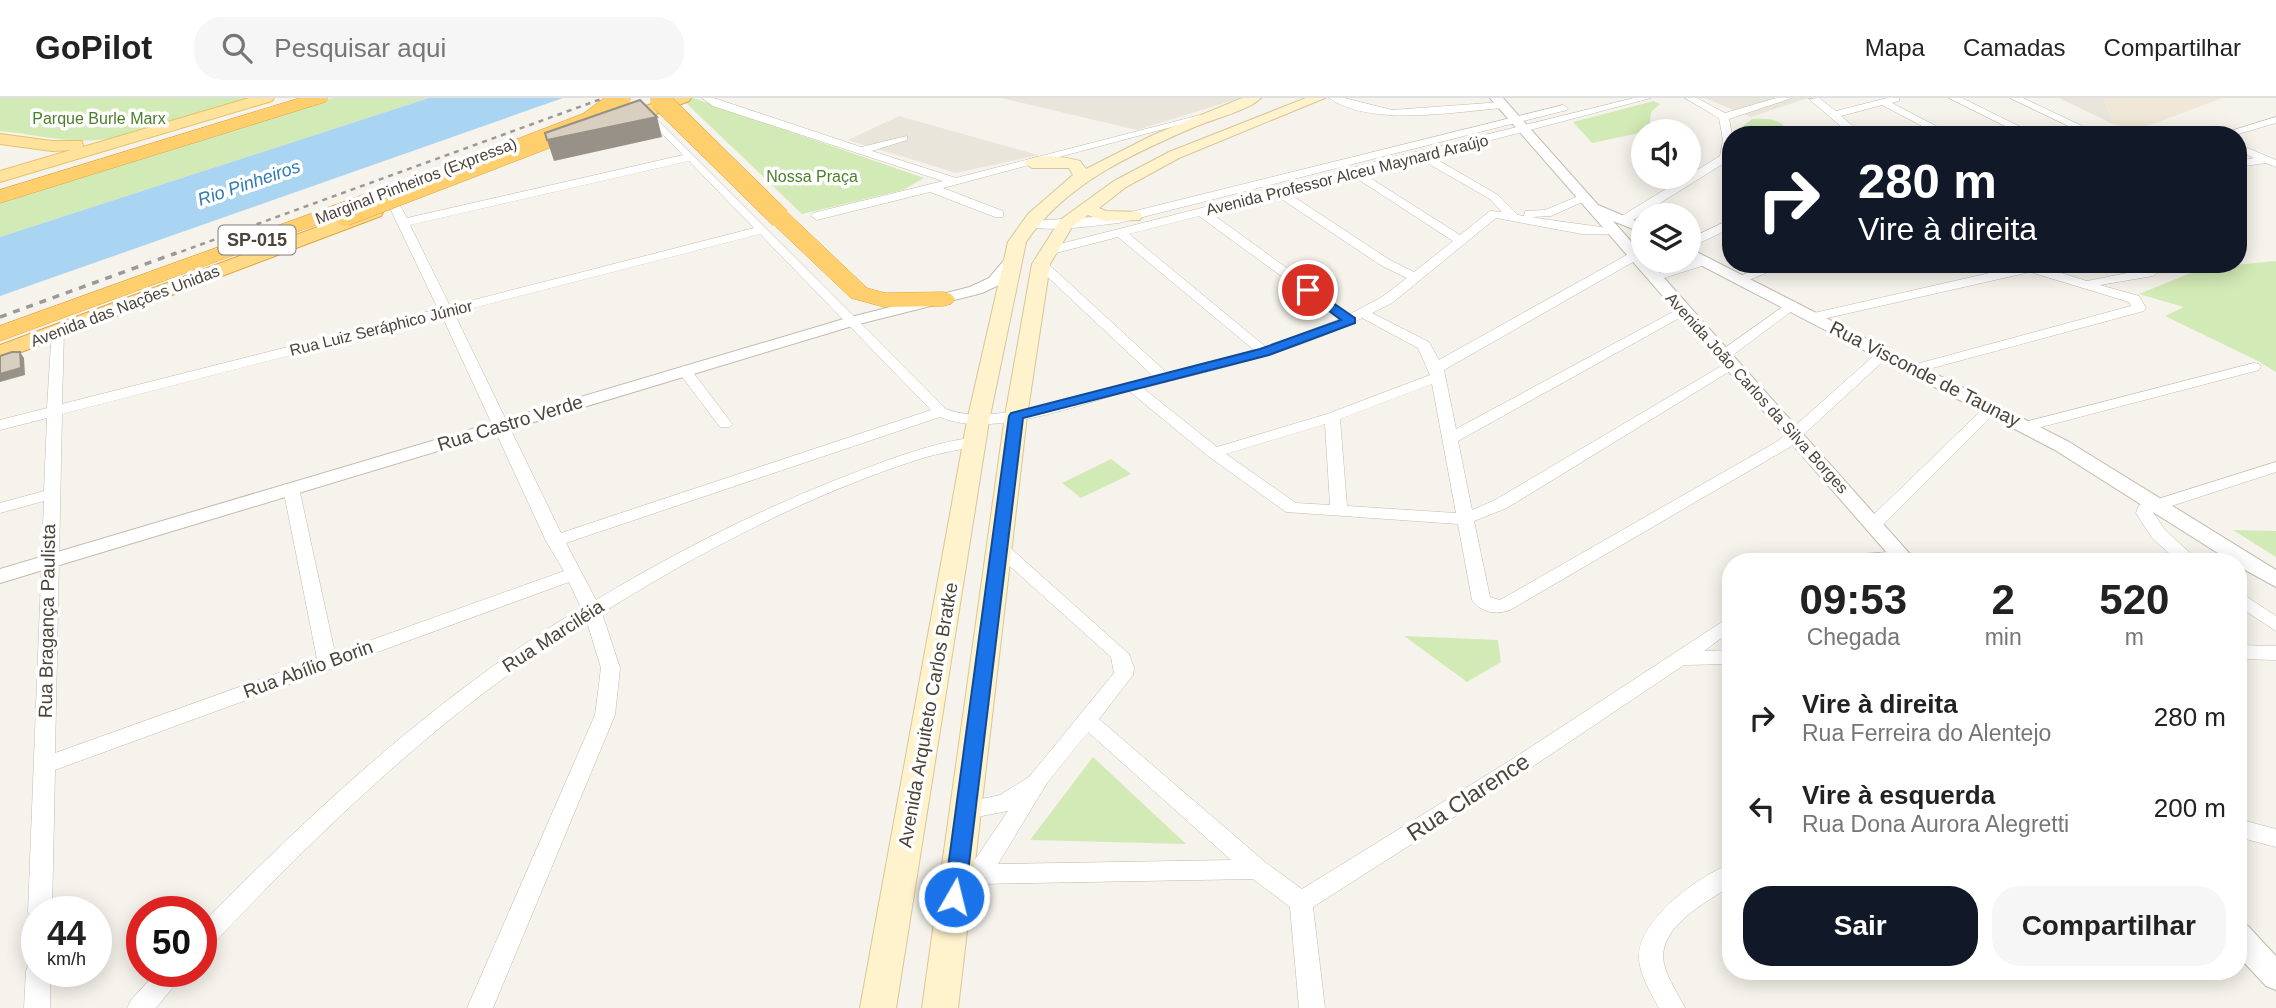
<!DOCTYPE html>
<html lang="pt">
<meta charset="utf-8">
<style>
:root{--surface:#fff;--page:#f6f6f6;--text:#222;--muted:#767676;--line:#e0e0e0;--accent:#111827}
body{margin:0;font-family:Helvetica,sans-serif;background:var(--page);color:var(--text);height:100vh;display:flex;flex-direction:column;font-size:26px;white-space:nowrap}
*{box-sizing:border-box;margin:0}
p{font-size:23px;color:var(--muted)}
.icon{flex:none;width:38px;height:38px;fill:none;stroke:currentColor;stroke-width:2;stroke-linecap:round;stroke-linejoin:round}
.map{position:relative;flex:1;overflow:hidden}
.side{position:absolute;left:1722px;top:455px;width:525px;height:427px;display:flex;flex-direction:column;background:var(--surface);border-radius:28px;box-shadow:0 4px 18px #0003}
.side>*{flex:none}
.top-card{position:absolute;left:1722px;top:28px;width:525px;height:147px;border-radius:28px;box-shadow:0 4px 18px #0003;background:#111827;color:#fff;overflow:hidden}
.buttons{position:absolute;left:1631px;top:21px;display:grid;gap:14px}
.buttons a{display:grid;place-items:center;width:70px;height:70px;border-radius:50%;background:var(--surface);box-shadow:0 4px 18px #0003;font-size:35px}
.speed{position:absolute;left:21px;top:798px;display:flex;gap:14px;font-size:35px;font-weight:700;text-align:center}
.speed>*{display:grid;place-content:center;width:91px;height:91px;border-radius:50%;background:var(--surface);box-shadow:0 4px 18px #0003;line-height:1}
.speed small{font-size:18px;font-weight:400}
.speed .limit{border:10px solid #d22;background:#fff;color:#111}
.pin{position:absolute;display:grid;place-items:center;width:60px;height:60px;color:#fff;margin:-30px;border:4px solid #fff;border-radius:50%;box-shadow:0 2px 7px #0007}
.me{position:absolute;width:77px;margin:-38px;rotate:8deg;stroke-linejoin:round;filter:drop-shadow(0 0 5px #0008)}
.turn{display:flex;align-items:center;gap:24px;height:147px;padding:0 21px;font-size:32px}
.turn .icon{width:91px;height:91px;stroke-width:2.5}
.turn b{display:block;font-size:49px;line-height:60px}
.eta{display:flex;justify-content:space-evenly;align-items:center;height:119px;text-align:center}
.eta b{font-size:42px;font-weight:700;line-height:49px}
.primary-button{display:flex;gap:14px;margin-top:auto;padding:14px 21px}
.primary-button a{flex:1;height:80px;border-radius:28px;background:var(--accent);color:#fff;font-size:28px;font-weight:700;line-height:80px;text-align:center}
.primary-button a+a{background:var(--page);color:var(--text)}
ul{padding:0;list-style:none}
li{display:flex;align-items:center;gap:21px;height:91px;padding:0 21px}
li div{flex:1}
li b{display:block;font-size:26px}
li em{font-style:normal}
header{display:flex;align-items:center;gap:42px;box-sizing:border-box;height:98px;padding:0 35px;background:var(--surface);border-bottom:2px solid var(--line)}
header strong{font-size:33px}
nav{display:flex;gap:38px;margin-inline-start:auto;font-size:24px}
.search{width:490px;height:63px;background:var(--page);display:flex;align-items:center;gap:18px;box-sizing:border-box;padding:0 24px;border-radius:28px;color:var(--muted);font-size:26px}
.map>svg:first-child{display:block}
</style>
<header>
<strong>GoPilot</strong>
<div class="search"><svg class="icon" aria-label="search" viewBox="0 0 24 24"><circle cx="10" cy="10" r="6"/><path d="M15 15l6 6"/></svg>Pesquisar aqui</div>
<nav><a>Mapa</a><a>Camadas</a><a>Compartilhar</a></nav>
</header>
<div class="map">
<svg width="2276" height="910" viewBox="0 0 2276 910">
<rect width="100%" height="100%" fill="#f6f3ec"/>
<path fill="#eae5da" d="M1001,0h239l-103,32z
M1704,0h104l-57,19z
M2059,0h45l9,26z
M899,18l139,39 -82,18 -108,-33z"/>
<path fill="#efe8d6" d="M2104,0h119l-87,32 -23,-6z"/>
<path fill="#d2eab5" d="M0,0h250c-49,15 -101,38 -152,42 -33,3 -65,-6 -98,-9z
M333,0h96l-429,139v-37z
M693,0l231,80 -21,12 -101,24 -118,-113z
M1654,3l6,3 -9,8 -2,19 -57,12 -19,-21z
M1752,21c16,-1 31,-1 38,16h-46l-2,-8z
M2276,163v111l-18,-11 -93,-45 19,-9 -45,-13 64,-26z
M1111,361l20,15 -50,24 -19,-15z
M2233,432l43,1v26z
M1404,538l94,4 3,22 -34,20z
M1093,659l93,87 -156,-4z"/>
<path fill="#a9d4f2" d="M429,0h134l-563,198v-59z"/>
<g fill="none" stroke-linecap="round" stroke-linejoin="round">
<defs>
<path id="minor" d="M702,0h12l147,49 46,-11v4l-35,11 84,27 244,-63 5,3 -262,70 60,23v6h-8l-65,-25 -113,28 -6,-4 2,-3 130,-32 -230,-75z
M1329,0h15l48,12 110,-8 5,3 -5,3c-48,4 -132,19 -173,-10z
M1634,0h17l-220,58 67,39 20,20 6,1 1,-5 20,-1 36,-15h8v4l-38,17 -19,1c13,3 84,11 88,14l-2,3h-36l-86,-16 -104,85 -20,10 57,29 10,18 193,-108h8v6l-196,112 12,59 224,-121h10l2,3 -234,130 14,69 23,-10 233,-138h10l2,3 -233,143 -33,13 16,76 10,3 278,-159 101,-90h10l2,3 -101,93 -280,163c-15,5 -28,3 -38,-10l-14,-76 -172,-12 -78,-56 -79,-65c-51,14 -139,48 -189,26l-374,126 30,57c76,-46 155,-86 237,-119 47,-18 92,-37 142,-44l8,5 -2,3c-20,5 -39,7 -58,13 -111,35 -222,93 -321,155l18,55 -5,47 -122,293h-26l128,-293 6,-47 -14,-46c-142,87 -264,206 -378,326l-8,3v-26c115,-118 238,-231 380,-317l-12,-26 -514,188 -3,142h-15v9l-5,-2 -4,-7 16,-411 -44,12v-10l44,-12 3,-73 -47,12v-10l47,-12 5,-80h10l2,3 -2,73 376,-95 -50,-105 2,-2h8l9,16 276,-63 -41,-42v-4l4,-1 300,301c46,20 157,-20 207,-33l-116,-109v-6h8l122,112 87,-23 -136,-113 -70,18 -6,-4 2,-3 303,-77 1,-2zM1420,61l70,40 12,13 -12,-1 -30,24 -96,-61zM689,63l65,67 -304,78 -40,-81zM1353,78l100,65 -39,31 -24,-12 -102,-67zM1277,98l105,70 25,12 -25,19 -32,17 -139,-101zM1199,118l141,103 -74,28 -137,-113zM760,136l171,176 -370,123 -107,-220zM442,218l104,225 18,30 -229,82 -36,-165 -2,-4h-12l-2,4 34,171 -262,94 7,-339zM1362,220l56,30 12,27 -103,39 -110,33 -74,-59c73,-19 151,-35 219,-70zM1432,286l24,129 -109,-7 -7,-87zM1325,326l5,81 -34,-2 -70,-49z
M1685,0h12l28,15 51,-15h16l-63,21 3,16 -3,25 -101,63h-8v-6l100,-61 3,-16 -4,-22z
M1819,0l17,13 51,-13h12v3l-7,2 61,32h-14l-57,-30 -41,11 22,19h-12l-42,-36z
M1949,0h13l75,37h-14z
M2010,0h13l78,37h-14z
M1563,7l5,3 -1,2 -448,113c-22,2 -81,12 -98,0 5,-3 84,-6 98,-8z
M2276,19v6l-41,12h-18z
M2238,46l38,16v7l-10,-4 -28,4v-6l16,-3 -16,-7z
M1731,121v9l-42,20v-9z
M1704,159l4,1v6l-54,17 -6,-4z
M1769,166h19l-44,18h-10l-1,-3z
M2012,166h20l55,17 60,-12 -3,-5h13l4,6 -8,6 -53,9 39,11 7,12 -2,3 -230,62 -5,-1 -2,-3 2,-3 222,-60 -2,-4 -99,-30 -216,49 -7,-4 7,-4 202,-46z
M1791,203l5,1v6l-67,50h-10v-6z
M2254,265l5,1 2,3 -2,3 -233,61 -8,-5 3,-3z
M684,268l5,1 41,54 3,3 -3,3h-10l-43,-57z
M1992,305l5,2 3,3 -120,120h-12l-3,-4 3,-4 119,-115z
M2276,364v10l-123,40 12,18 35,32h-21l-27,-24 -16,-25 3,-8z
M1000,444l6,2 123,110 5,14 -1,7 -34,44 166,143 37,27 209,-129 220,-144v15l-27,20 27,-1v14l-47,1 -158,106 -213,136 12,101h-26l-9,-101 -37,-28 -275,5 -14,-3 -3,-7 3,-7 8,-3 36,-53 -42,8 -8,-3 -3,-6 3,-6 42,-9 29,-18 85,-104 -3,-16 -117,-105 -3,-4zM1088,634l143,128 -233,4 49,-81z
M1903,453l9,6 -3,4 -82,1 9,-6z
M2238,493l38,25v15l-38,-25z
M2238,547l38,1v14l-38,-1z
M2238,721l38,10v18l-38,-10z
M1731,766v22c-25,16 -75,42 -67,78 4,16 14,29 21,44h-26c-8,-15 -20,-34 -20,-51 -1,-37 60,-82 92,-93z
M37,863v10h13v37h-26l2,-37 3,-8z
M158,873h28l-30,37h-29l4,-8z"/>
<path id="tertiary" d="M1490,0h13l95,107 45,19v9l-30,-12 30,34v6h6l268,301h-22z
M1689,150l380,194 207,128v17l-38,-21v-4h-6l-177,-112 -366,-191z
M1011,158l8,5 -18,23 -19,9 -123,31 -859,259v-14l847,-251 123,-31 19,-9 17,-20z
M2238,825l10,3 28,30v34l-10,-4 -28,-30z"/>
<path id="secondary" d="M1242,0h19c-12,12 -47,21 -64,28 -63,27 -131,57 -171,116l-37,179 -93,587h-36l107,-587 41,-179 20,-28 45,-39 -4,-7h-37l-8,-5c13,-11 41,-6 56,-2l6,8 67,-34z
M1306,0h19l-146,60 -53,29 -27,21 7,3 34,1 2,4 -2,4 -36,1 -16,-6 -16,12 -22,37 -23,152 -69,592h-36l83,-592 27,-152 28,-44 54,-39 55,-29z"/>
<path id="primary" d="M249,0h25l-2,3 -272,81v-11l71,-21 -19,1 -52,-7v-10l52,7h30l1,6z"/>
<path id="trunk" d="M668,0h23l-2,3 -67,26 -6,1 -8,-5 2,-4z
M374,108l9,6 -2,4 -381,144v-15z"/>
<path id="motorway" d="M300,0h28l-3,4 -325,101v-13z
M377,92l7,2 3,4 -3,4 -384,141v-15z
M780,114l8,1 79,75 18,5 58,-1 8,2 4,5 -4,5 -8,2 -59,1 -33,-9 -79,-75 -3,-5 3,-5z"/>
</defs>
<use href="#minor" stroke="#c2bbae" stroke-width="1"/>
<use href="#tertiary" stroke="#c2bbae" stroke-width="2"/>
<use href="#secondary" stroke="#d6c79b" stroke-width="2"/>
<use href="#primary" stroke="#e6c16a" stroke-width="2"/>
<use href="#trunk" stroke="#e0a43c" stroke-width="2"/>
<use href="#motorway" stroke="#e0a43c" stroke-width="1"/>
<use href="#minor" fill="#fff" fill-rule="evenodd"/>
<use href="#tertiary" fill="#fff" fill-rule="evenodd"/>
<use href="#secondary" fill="#fff3cd" fill-rule="evenodd"/>
<use href="#primary" fill="#ffe39c" fill-rule="evenodd"/>
<use href="#trunk" fill="#ffd985" fill-rule="evenodd"/>
<use href="#motorway" fill="#ffcf6e" fill-rule="evenodd"/>
<path stroke="#9a9a9a" stroke-width="2.5" stroke-dasharray="5 5" stroke-linecap="butt" d="M172,157l432,-157"/>
<path stroke="#9a9a9a" stroke-width="3.5" stroke-dasharray="7 7" stroke-linecap="butt" d="M0,219l176,-64"/>
<defs>
<path id="motorway-bridge" d="M660,2l120,118
M345,118l244,-94 32,-24"/>
</defs>
<use href="#motorway-bridge" stroke="#e0a43c" stroke-width="21" stroke-linecap="butt"/>
<use href="#motorway-bridge" stroke="#ffcf6e" stroke-width="20"/>
</g>
<path fill="#979187" d="M657,19l5,20 -108,24 -7,-21z
M20,254l4,6 1,17 -25,7v-8z"/>
<path fill="#d8cfc1" stroke="#979187" stroke-width="2" d="M640,2l17,17 -110,23 -2,-7z
M12,254h8l1,16 -21,6v-18z"/>
<path fill="#1a73e8" stroke="#114b97" stroke-width="2" d="M1308,188l47,32v5l-86,32 -246,63 -58,479 -3,6 -8,3 -7,-3 -3,-6 65,-481 2,-3 249,-64 81,-29 -37,-28v-5z"/>
<g text-anchor="middle" dominant-baseline="central" stroke-width="7" stroke-linejoin="round" paint-order="stroke">
<g font-size="16" fill="#4a7f2a" stroke="#fff">
<text x="99" y="20">Parque Burle Marx</text>
<text x="812" y="78">Nossa Praça</text>
</g>
<g font-size="16" fill="#4b4439" stroke="#fff">
<text transform="translate(1347 77) rotate(-14)">Avenida Professor Alceu Maynard Araújo</text>
<text transform="translate(416 83) rotate(-21)">Marginal Pinheiros (Expressa)</text>
<text transform="translate(125 208) rotate(-21)">Avenida das Nações Unidas</text>
<text transform="translate(381 230) rotate(-14)">Rua Luiz Seráphico Júnior</text>
<text transform="translate(1757 295) rotate(48)">Avenida João Carlos da Silva Borges</text>
</g>
<g font-size="18" font-style="italic" fill="#2e7ab2" stroke="#fff">
<text transform="translate(249 85) rotate(-19)">Rio Pinheiros</text>
</g>
<rect fill="#fff" stroke="#817c74" stroke-width="2" x="218.5" y="127.5" width="77" height="29" rx="5"/>
<g font-size="18" font-weight="bold" fill="#4b4439">
<text x="257" y="142">SP-015</text>
</g>
<g font-size="19" fill="#4b4439" stroke="#fff">
<text transform="translate(1925 276) rotate(27)">Rua Visconde de Taunay</text>
<text transform="translate(510 325) rotate(-17)">Rua Castro Verde</text>
<text transform="translate(47 523) rotate(-89)">Rua Bragança Paulista</text>
<text transform="translate(553 538) rotate(-33)">Rua Marciléia</text>
<text transform="translate(308 571) rotate(-20)">Rua Abílio Borin</text>
<text transform="translate(928 617) rotate(-80)">Avenida Arquiteto Carlos Bratke</text>
</g>
<g font-size="23" fill="#4b4439" stroke="#fff">
<text transform="translate(1468 699) rotate(-33)">Rua Clarence</text>
</g>
</g>
</svg>
<div class="buttons">
<a><svg class="icon" aria-label="sound" viewBox="0 0 24 24"><path d="M4 9h4l5-4v14l-5-4H4zM17 9q2 3 0 6"/></svg></a>
<a><svg class="icon" aria-label="layers" viewBox="0 0 24 24"><path d="M12 4l9 5-9 5-9-5zM3 14l9 5 9-5"/></svg></a>
</div>
<div class="speed"><div>44<small>km/h</small></div><div class="limit">50</div></div>
<div class="pin" style="left:1308px;top:192px;background:#d93025"><svg class="icon" aria-label="arrive" viewBox="0 0 24 24"><path d="M6 21V4h12l-3 4 3 4H6"/></svg></div>
<svg class="me" style="left:954px;top:799px" viewBox="-20 -20 40 40"><circle r="17" fill="#1a73e8" stroke="#fff" stroke-width="3"/><path d="M0-11L8 9 0 5-8 9z" fill="#fff"/></svg>
<div class="top-card">
<div class="turn"><svg class="icon" aria-label="right" viewBox="0 0 24 24"><path d="M7 20v-9h11M14 6l5 5-5 5"/></svg><div><b>280 m</b>Vire à direita</div></div>
</div>
<section class="side">
<div class="eta">
<div><b>09:53</b><p>Chegada</p></div>
<div><b>2</b><p>min</p></div>
<div><b>520</b><p>m</p></div>
</div>
<ul>
<li><svg class="icon" aria-label="right" viewBox="0 0 24 24"><path d="M7 20v-9h11M14 6l5 5-5 5"/></svg><div><b>Vire à direita</b><p>Rua Ferreira do Alentejo</p></div><em>280 m</em></li>
<li><svg class="icon" aria-label="left" viewBox="0 0 24 24"><path d="M17 20v-9H6M10 6l-5 5 5 5"/></svg><div><b>Vire à esquerda</b><p>Rua Dona Aurora Alegretti</p></div><em>200 m</em></li>
</ul>
<div class="primary-button"><a>Sair</a><a>Compartilhar</a></div>
</section>
</div>
